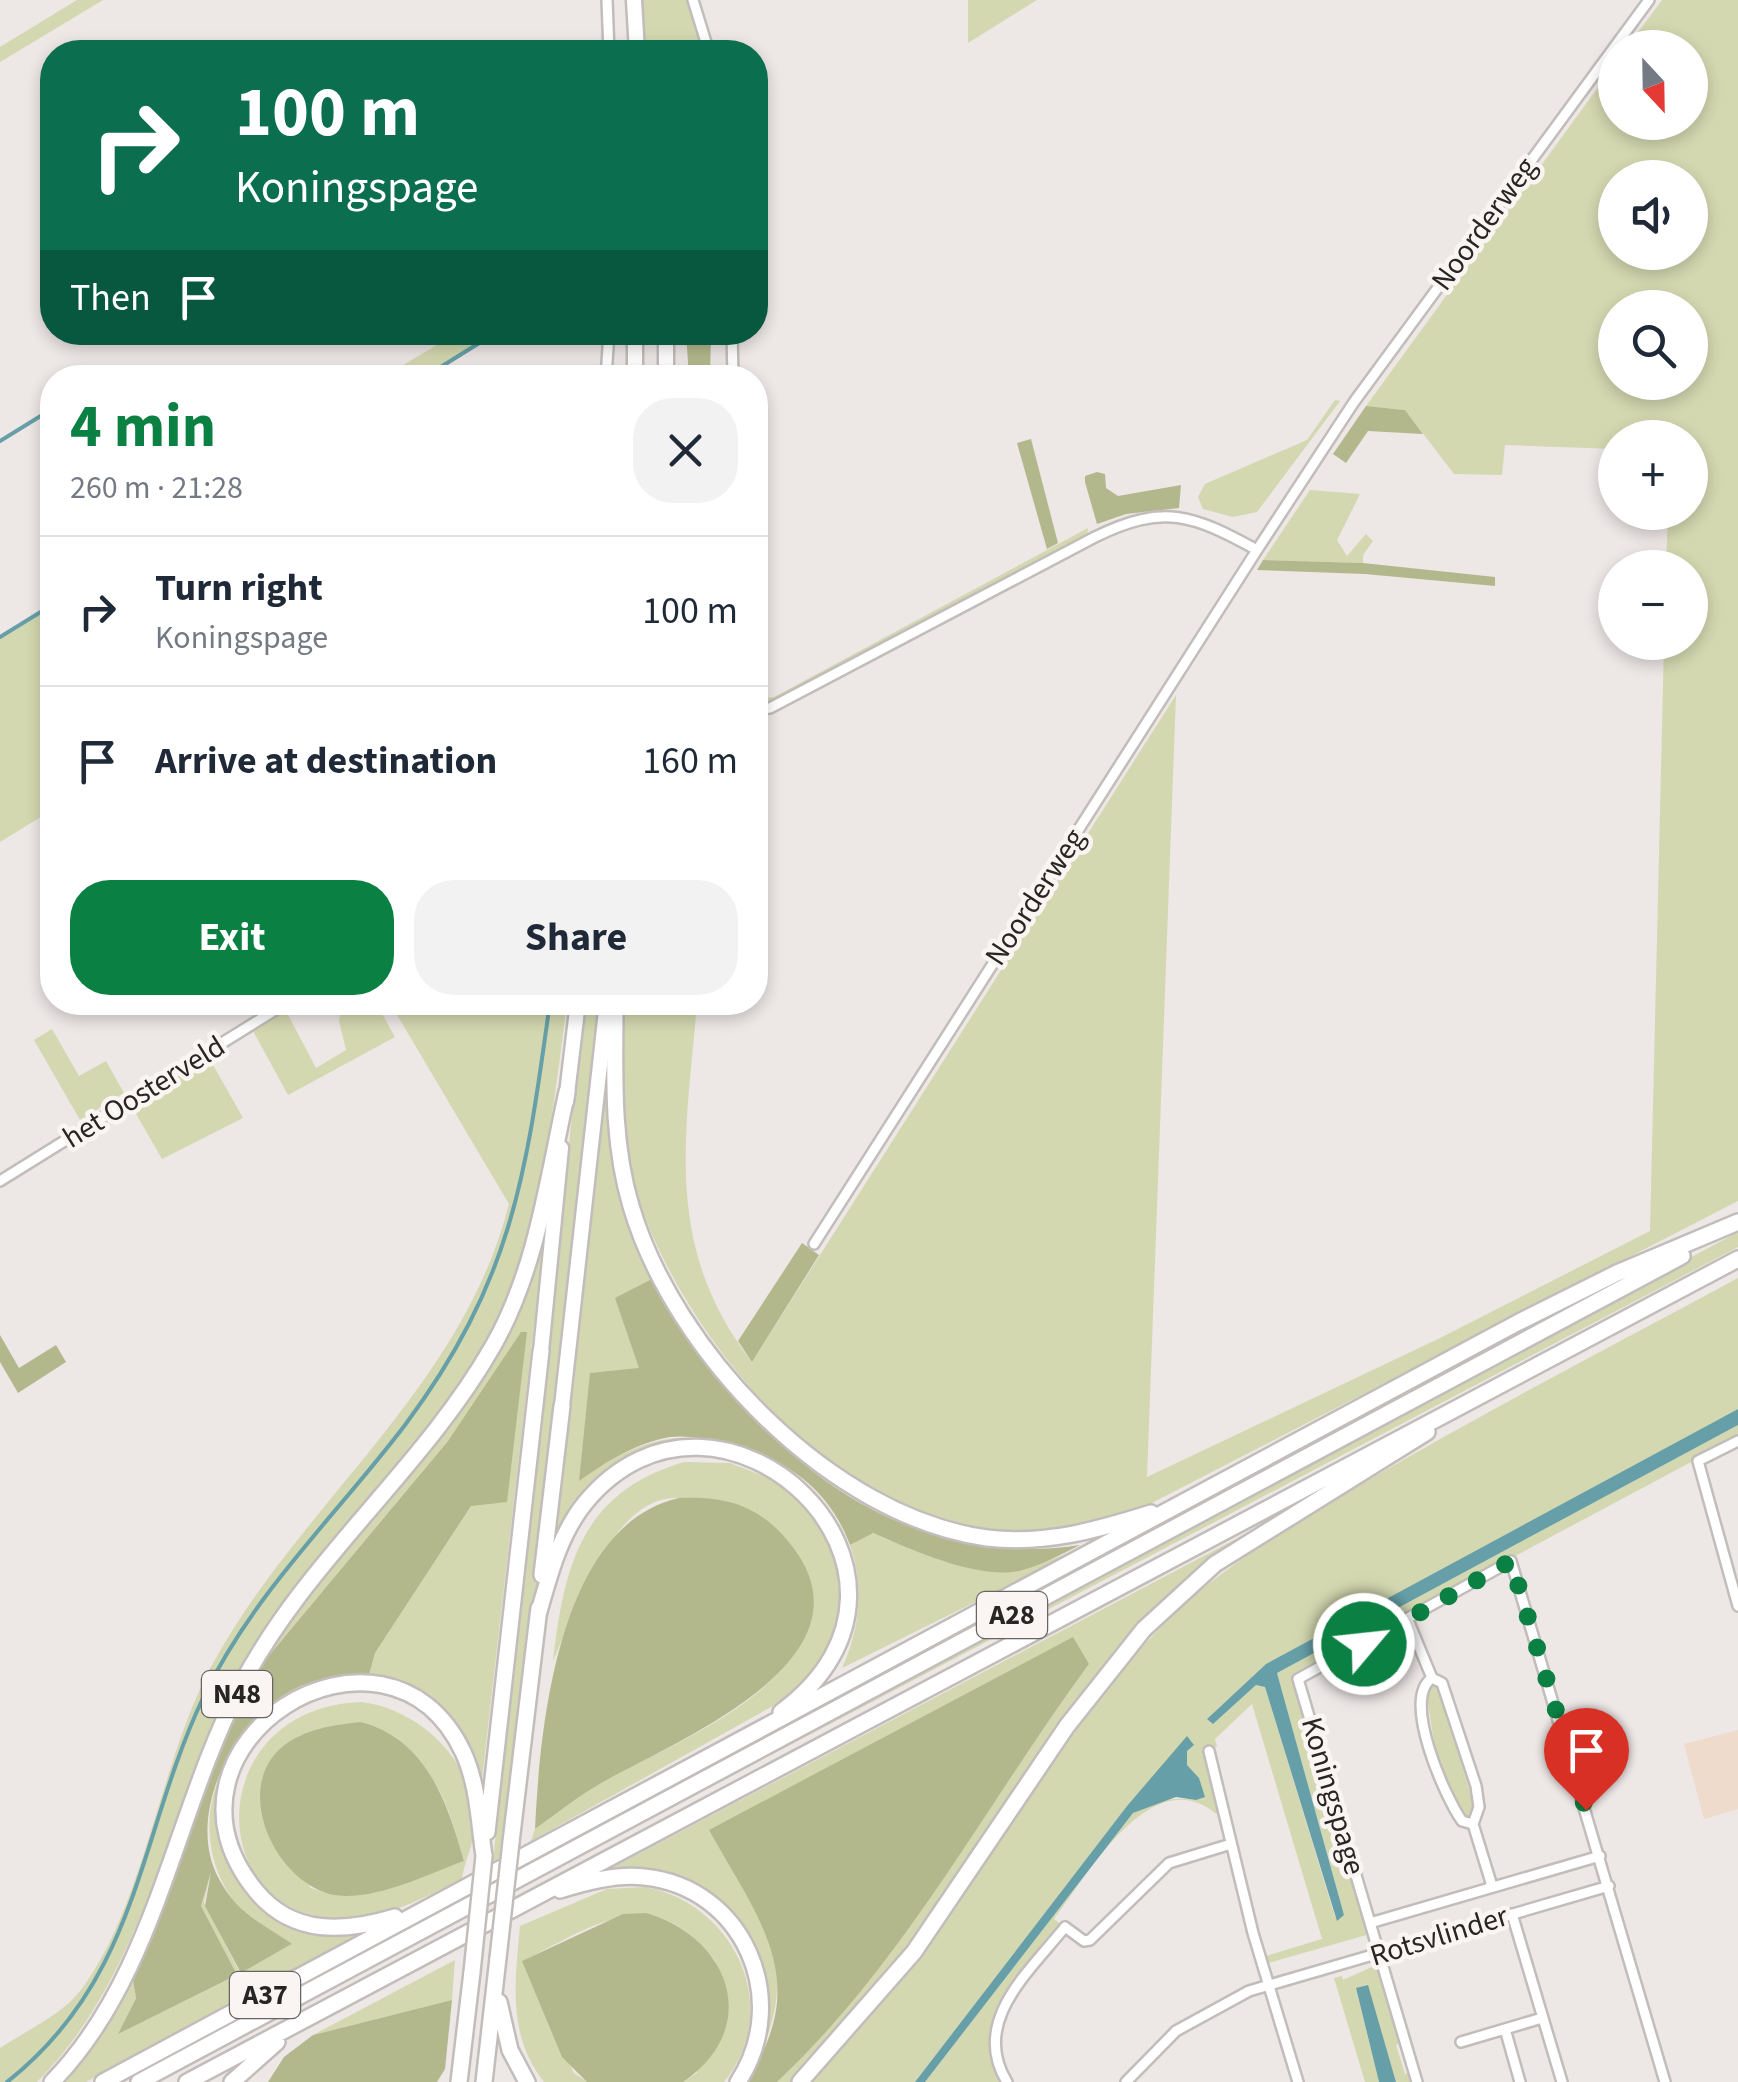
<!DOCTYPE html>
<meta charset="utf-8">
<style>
:root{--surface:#fff;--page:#f2f2f3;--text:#1f2937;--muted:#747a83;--line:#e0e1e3;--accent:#0b8043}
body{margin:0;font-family:"Source Sans 3",sans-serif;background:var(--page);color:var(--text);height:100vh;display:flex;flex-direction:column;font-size:38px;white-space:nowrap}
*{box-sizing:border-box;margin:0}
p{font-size:32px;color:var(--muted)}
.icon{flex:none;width:55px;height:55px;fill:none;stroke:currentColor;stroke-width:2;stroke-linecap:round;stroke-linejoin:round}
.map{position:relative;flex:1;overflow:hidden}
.sheet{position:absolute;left:40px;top:365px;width:728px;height:650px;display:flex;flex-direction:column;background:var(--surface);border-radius:40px;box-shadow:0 5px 15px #0003}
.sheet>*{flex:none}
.top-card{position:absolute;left:40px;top:40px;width:728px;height:305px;border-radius:40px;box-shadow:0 5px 15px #0003;background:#0b6e4f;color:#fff;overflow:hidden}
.needle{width:65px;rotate:158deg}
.tools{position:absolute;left:1598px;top:30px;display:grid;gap:20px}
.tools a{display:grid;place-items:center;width:110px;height:110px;border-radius:50%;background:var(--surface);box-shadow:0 5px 15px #0003;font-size:50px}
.pin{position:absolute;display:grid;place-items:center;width:85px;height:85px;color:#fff;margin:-102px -42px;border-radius:50% 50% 50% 0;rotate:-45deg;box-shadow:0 0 10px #0007}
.pin .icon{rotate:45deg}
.me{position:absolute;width:110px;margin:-55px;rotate:62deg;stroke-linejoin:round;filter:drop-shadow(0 0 8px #0008)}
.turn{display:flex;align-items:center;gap:35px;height:210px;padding:0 30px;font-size:45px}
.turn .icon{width:130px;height:130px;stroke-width:2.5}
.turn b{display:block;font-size:70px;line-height:85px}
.then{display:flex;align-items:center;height:95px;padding:0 30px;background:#0003;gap:20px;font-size:38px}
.round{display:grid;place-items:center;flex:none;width:105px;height:105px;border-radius:40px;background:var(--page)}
.head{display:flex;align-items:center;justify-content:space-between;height:170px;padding:0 30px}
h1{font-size:60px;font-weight:700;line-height:75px;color:var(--accent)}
.primary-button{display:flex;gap:20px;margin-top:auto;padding:20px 30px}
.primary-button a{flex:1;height:115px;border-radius:40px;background:var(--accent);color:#fff;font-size:40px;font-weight:700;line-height:115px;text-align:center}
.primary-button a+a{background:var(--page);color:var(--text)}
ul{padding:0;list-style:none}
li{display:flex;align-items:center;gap:30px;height:150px;padding:0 30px;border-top:2px solid var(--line)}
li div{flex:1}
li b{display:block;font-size:38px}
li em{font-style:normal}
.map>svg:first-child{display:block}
</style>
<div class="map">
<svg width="1738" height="2082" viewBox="0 0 1738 2082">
<rect width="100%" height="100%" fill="#ede7e6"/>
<path fill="#eedbcb" d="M1738,1730v79l-34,10 -20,-75z"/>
<path fill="#d3d8b0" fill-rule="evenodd" d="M77,0h26l-103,62v-15z
M642,0h48l16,52h-61z
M968,0h69l-69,43z
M1662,0h76v1201l-627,323c-59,6 -114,14 -172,-4 -143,-45 -273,-210 -310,-351 -14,-53 -7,-113 -8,-166h76c-11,133 -35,243 55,359l424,-667 -29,782 291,-138 212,-108 14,-588 26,-1v-74l-24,-1 2,-54 22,-1v-74h-75v11l-110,-4 -3,30 -48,-1 -49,-64 -39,-4 249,-342v58h75v-74l-63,-1zM1615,178h75v74h-75zM1615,308h75v74h-75z
M457,333h39l-73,44h-40z
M1335,400l5,1 -83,111 -24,5 -30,-8 -5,-12 7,-13 102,-44z
M1310,490l50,4 -23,46 10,16 19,-22 7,7 -10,14v8l-100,-3z
M1088,528l-1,9 -315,164 -17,4v-7l19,-1z
M52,605v205l-52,32v-204z
M342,1003h34l19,34 -107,58 -36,-66 33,-20 31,59 30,-18 -7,-29z
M390,1003h177c-18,138 -31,277 -115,394 -70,97 -164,179 -219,288 -67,130 -89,290 -196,397h-37v-34c24,-16 63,-34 80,-57 64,-83 79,-227 131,-324 87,-162 251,-277 298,-463z
M584,1003h20l-97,851 -14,7z
M52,1029l27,47 27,-15 18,32 -44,27 -46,-80z
M208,1056l35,62 -81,41 -31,-54z
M605,1066l4,3 1,81 7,31 8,32 29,65 -15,91 -15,2 -44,109c44,-31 89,-53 143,-37 -83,-6 -117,46 -167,100z
M548,1203l-67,585c-19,-60 -49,-97 -112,-113l6,-22 96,-147 55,-174 -78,109 -202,242 22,-37 216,-273z
M1738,1232v15l-1024,538 122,-68z
M1738,1278v131l-472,255 -58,54 6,5 42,-38 9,2 70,230 9,-2 -67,-242 461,-248v12l-444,237 76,260 -105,30 -2,-7 59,-18 -70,-235 -37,35 2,8 -10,3 14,68c-67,-64 -133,57 -167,101l8,6c-37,46 -97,95 -59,157h-78l208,-269c23,-12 38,-17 63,-13l3,-22 -12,-13v-28l-60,69 -212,276h-106c139,-132 217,-311 347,-450 62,-65 139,-109 216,-154 120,-70 244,-134 366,-200z
M684,1462l46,1 46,18 22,16 31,42 12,35 -1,52 -33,61 -276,154 4,-12c21,-15 41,-31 63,-44 84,-49 258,-106 199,-233 -24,-11 -99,-53 -120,-54 -64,-3 -103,116 -124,163 11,-96 29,-169 131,-199z
M1270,1521l-128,104 -213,301 -138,156h-14c128,-120 209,-278 312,-418l-379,166c54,99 98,136 39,247 8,-21 18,-45 19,-68 2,-53 -37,-119 -92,-132 -22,-5 -48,-4 -70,-6z
M872,1533l39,16 110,22 71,-27 -250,124c18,-39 22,-82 8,-123z
M1433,1683l6,3 36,123 -5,9 -7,-3 -26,-54 -11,-70z
M361,1702c61,7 120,65 113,131 -2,15 -10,30 -12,46 -36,18 -76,39 -116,40 -145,2 -145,-211 15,-217zM361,1722c73,48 79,54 103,139l-83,29 -34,6 -20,-3 -16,-5 -40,-50 -10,-30 37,-72z
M231,1757c-15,53 -7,107 30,147l102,29 -277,149h-26l72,-108 4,23 -17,36 117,-57 -35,-70 10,-34 -7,30 36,71 51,-28c-15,-12 -32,-16 -45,-30 -42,-42 -49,-109 -15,-158z
M645,1887c88,16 140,120 79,195h-41l14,-9 19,-111c-62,-82 -120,-38 -193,-1l51,112 13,9h-43c-37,-47 -29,-100 -24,-156l87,-37z
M455,1960l-3,40 -139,35z
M1376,1965l25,77 -5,3 9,29 5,-1 3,9h-17l-29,-97 -11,4 23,93h-14l-31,-104 8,-2 1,4z"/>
<path fill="#b3b88c" d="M686,333h25l-1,44h-21z
M1366,406l39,4 18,24 -55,-3 -22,32 -13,-9z
M1031,439l27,104 -11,6 -30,-106z
M1097,472l8,2 1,14 12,8 63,-11 -2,23 -53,6 -29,10 -12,-42v-6z
M1263,560l100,3 132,14v9l-130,-12 -108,-4z
M802,1243l17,12 -67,107 -14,-21z
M654,1278c37,49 71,102 110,147 78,89 200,139 316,120 -18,9 -38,20 -57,25 -41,12 -113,-21 -150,-37l-23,12c-22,-59 -67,-88 -127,-102 -18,-4 -35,-8 -53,-6 -34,6 -64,25 -91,44l11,-108 49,-5 -24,-70z
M521,1332h6l-20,170 -36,4 -96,147 -6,22c-22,1 -47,2 -68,11 -64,27 -118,127 -82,193 20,37 42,43 73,65l-51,29 -36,-67 6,-34 -10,34 36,69 -119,59 18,-36 -4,-24 114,-291 202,-242z
M0,1335l19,33 37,-23 10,17 -48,31 -18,-31z
M679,1498c49,-2 82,8 113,48 90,116 -123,197 -194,239 -22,13 -42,29 -63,44 5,-102 23,-304 144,-331z
M1073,1637l16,27c-103,140 -184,298 -312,418h-32c69,-100 14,-162 -36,-252z
M361,1722c66,18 86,80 103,139 -36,13 -79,35 -118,35 -63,1 -118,-103 -64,-149 22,-18 51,-22 79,-25z
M646,1913c84,24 117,115 37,169h-96l-25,-25 -40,-96 101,-47z
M452,2000l-7,69 -8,13h-169l16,-25 29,-22z"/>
<path fill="#669fa7" d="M1738,1409v16l-461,248 67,242 -7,6 -72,-234 -9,-2 -43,39 -6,-5 59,-55z
M1187,1736l7,9 -7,6v14l12,13 6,19 -9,3 -20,-3 -43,16 -208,269h-10l212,-276z
M1368,1985l28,97h-17l-23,-94z"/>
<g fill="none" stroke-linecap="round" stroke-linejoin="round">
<path stroke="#669fa7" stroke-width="4" d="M423,378l74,-46
M0,441l52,-32
M0,637l52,-32
M7,2082c133,-105 130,-244 196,-384 50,-105 133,-182 202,-273 108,-145 121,-250 145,-423"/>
<defs>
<path id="minor" d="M607,0l2,52
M693,0l16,52
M732,332l1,46
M606,378l3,-46
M755,710l15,-2 325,-171c69,-34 98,-22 162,13l97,-148 295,-402
M0,1181l288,-179
M814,1244l443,-694
M1738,1441l-40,20 40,145
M1408,1620l24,58 10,5 34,103 3,21 -6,17 19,62
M1432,1678c-31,21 13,119 30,143l11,3
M1209,1751l44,182 45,149
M1512,1914l50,168
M1370,1923l230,-67
M1505,2029l15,53
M1461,2042l81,-24
M1007,2082c-37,-60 22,-110 58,-155l19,14 6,-1 79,-77 62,-19
M1126,2082l50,-51 73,-40 360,-105
M1417,2082l-119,-403 213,-118 154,521"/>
<path id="trunk" d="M634,0l3,52
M666,332v46
M635,378v-46
M566,1102l12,-100
M541,1351l20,-203
M562,1406l45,-404"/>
<path id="motorway" d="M615,1002c0,70 -4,137 16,204 43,147 201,311 356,332 58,7 110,-8 164,-25
M542,1575l20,-169
M538,1615c11,-38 21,-80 47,-112 134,-163 384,70 196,209
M487,1832l54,-481
M511,1842l28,-234
M560,1890c26,-8 56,-16 84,-13 100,10 148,123 94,205
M395,1917c-50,15 -102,19 -139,-26 -120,-147 130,-301 207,-139 15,32 16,70 21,104
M499,2002l11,48 17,32
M52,2082c103,-105 122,-268 188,-395 66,-127 183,-218 253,-341 44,-77 55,-169 74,-254
M103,2082l1414,-759 100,-50 121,-51
M139,2082l1543,-826
M187,2082l1551,-823
M232,2082l45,-40
M459,2082l13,-110
M484,2082l14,-124
M800,2082l114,-130 153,-226 77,-97 71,-65 212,-132"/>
</defs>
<use href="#minor" stroke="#c2bdbb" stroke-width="14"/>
<use href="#trunk" stroke="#c2bdbb" stroke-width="19"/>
<use href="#motorway" stroke="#c2bdbb" stroke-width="20"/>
<use href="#minor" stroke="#fff" stroke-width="9"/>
<use href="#trunk" stroke="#fff" stroke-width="14"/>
<use href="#motorway" stroke="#fff" stroke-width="15"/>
<defs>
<path id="motorway-bridge" d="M498,1958l13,-116
M472,1972l12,-116"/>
</defs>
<use href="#motorway-bridge" stroke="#c2bdbb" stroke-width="20" stroke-linecap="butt"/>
<use href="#motorway-bridge" stroke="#fff" stroke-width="15"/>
</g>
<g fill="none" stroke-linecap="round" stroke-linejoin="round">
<path stroke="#0b8043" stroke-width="18" stroke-dasharray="0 32.4" d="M1364,1644l147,-83 75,249"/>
</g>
<g text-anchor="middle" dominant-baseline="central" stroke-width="9" stroke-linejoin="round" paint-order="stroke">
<g fill="#faf5f3" stroke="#676463" stroke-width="2.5">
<rect x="977" y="1592" width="70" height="46" rx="8"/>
<rect x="202" y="1671" width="70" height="46" rx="8"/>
<rect x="230" y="1972" width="70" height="46" rx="8"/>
</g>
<g font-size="28" font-weight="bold" fill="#282625">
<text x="1012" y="1615">A28</text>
<text x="237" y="1694">N48</text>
<text x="265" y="1995">A37</text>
</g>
<g font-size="30" fill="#282625" stroke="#faf5f3">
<text transform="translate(1484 224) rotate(-54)">Noorderweg</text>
<text transform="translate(1035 897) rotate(-57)">Noorderweg</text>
<text transform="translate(144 1092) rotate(-32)">het Oosterveld</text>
<text transform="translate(1333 1796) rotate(74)">Koningspage</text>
<text transform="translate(1439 1936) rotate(-17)">Rotsvlinder</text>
</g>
</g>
</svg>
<div class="tools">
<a><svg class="needle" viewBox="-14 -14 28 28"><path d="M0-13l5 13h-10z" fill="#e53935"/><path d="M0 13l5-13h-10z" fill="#747a83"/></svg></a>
<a><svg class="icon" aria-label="sound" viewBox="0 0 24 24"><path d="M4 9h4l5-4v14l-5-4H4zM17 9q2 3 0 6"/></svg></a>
<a><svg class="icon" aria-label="search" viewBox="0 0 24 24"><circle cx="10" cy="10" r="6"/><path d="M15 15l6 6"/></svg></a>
<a>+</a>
<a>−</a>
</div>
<div class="pin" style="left:1586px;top:1810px;background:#d93025"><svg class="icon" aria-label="arrive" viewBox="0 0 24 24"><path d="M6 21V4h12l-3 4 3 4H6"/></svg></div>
<svg class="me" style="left:1364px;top:1644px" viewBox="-20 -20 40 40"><circle r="17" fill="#0b8043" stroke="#fff" stroke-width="3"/><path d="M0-11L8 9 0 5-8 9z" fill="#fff"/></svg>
<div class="top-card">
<div class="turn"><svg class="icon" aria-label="right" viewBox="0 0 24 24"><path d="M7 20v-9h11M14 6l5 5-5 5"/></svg><div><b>100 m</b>Koningspage</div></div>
<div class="then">Then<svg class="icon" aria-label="arrive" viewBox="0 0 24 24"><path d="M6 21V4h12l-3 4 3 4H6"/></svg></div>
</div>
<section class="sheet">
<div class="head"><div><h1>4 min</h1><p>260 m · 21:28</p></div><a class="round"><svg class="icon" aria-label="close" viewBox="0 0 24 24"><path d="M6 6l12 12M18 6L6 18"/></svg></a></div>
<ul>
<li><svg class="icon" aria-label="right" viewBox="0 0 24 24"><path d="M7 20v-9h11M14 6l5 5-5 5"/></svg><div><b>Turn right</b><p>Koningspage</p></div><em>100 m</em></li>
<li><svg class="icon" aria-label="arrive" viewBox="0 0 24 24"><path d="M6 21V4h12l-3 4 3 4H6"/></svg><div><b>Arrive at destination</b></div><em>160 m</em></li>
</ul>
<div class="primary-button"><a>Exit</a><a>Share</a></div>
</section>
</div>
